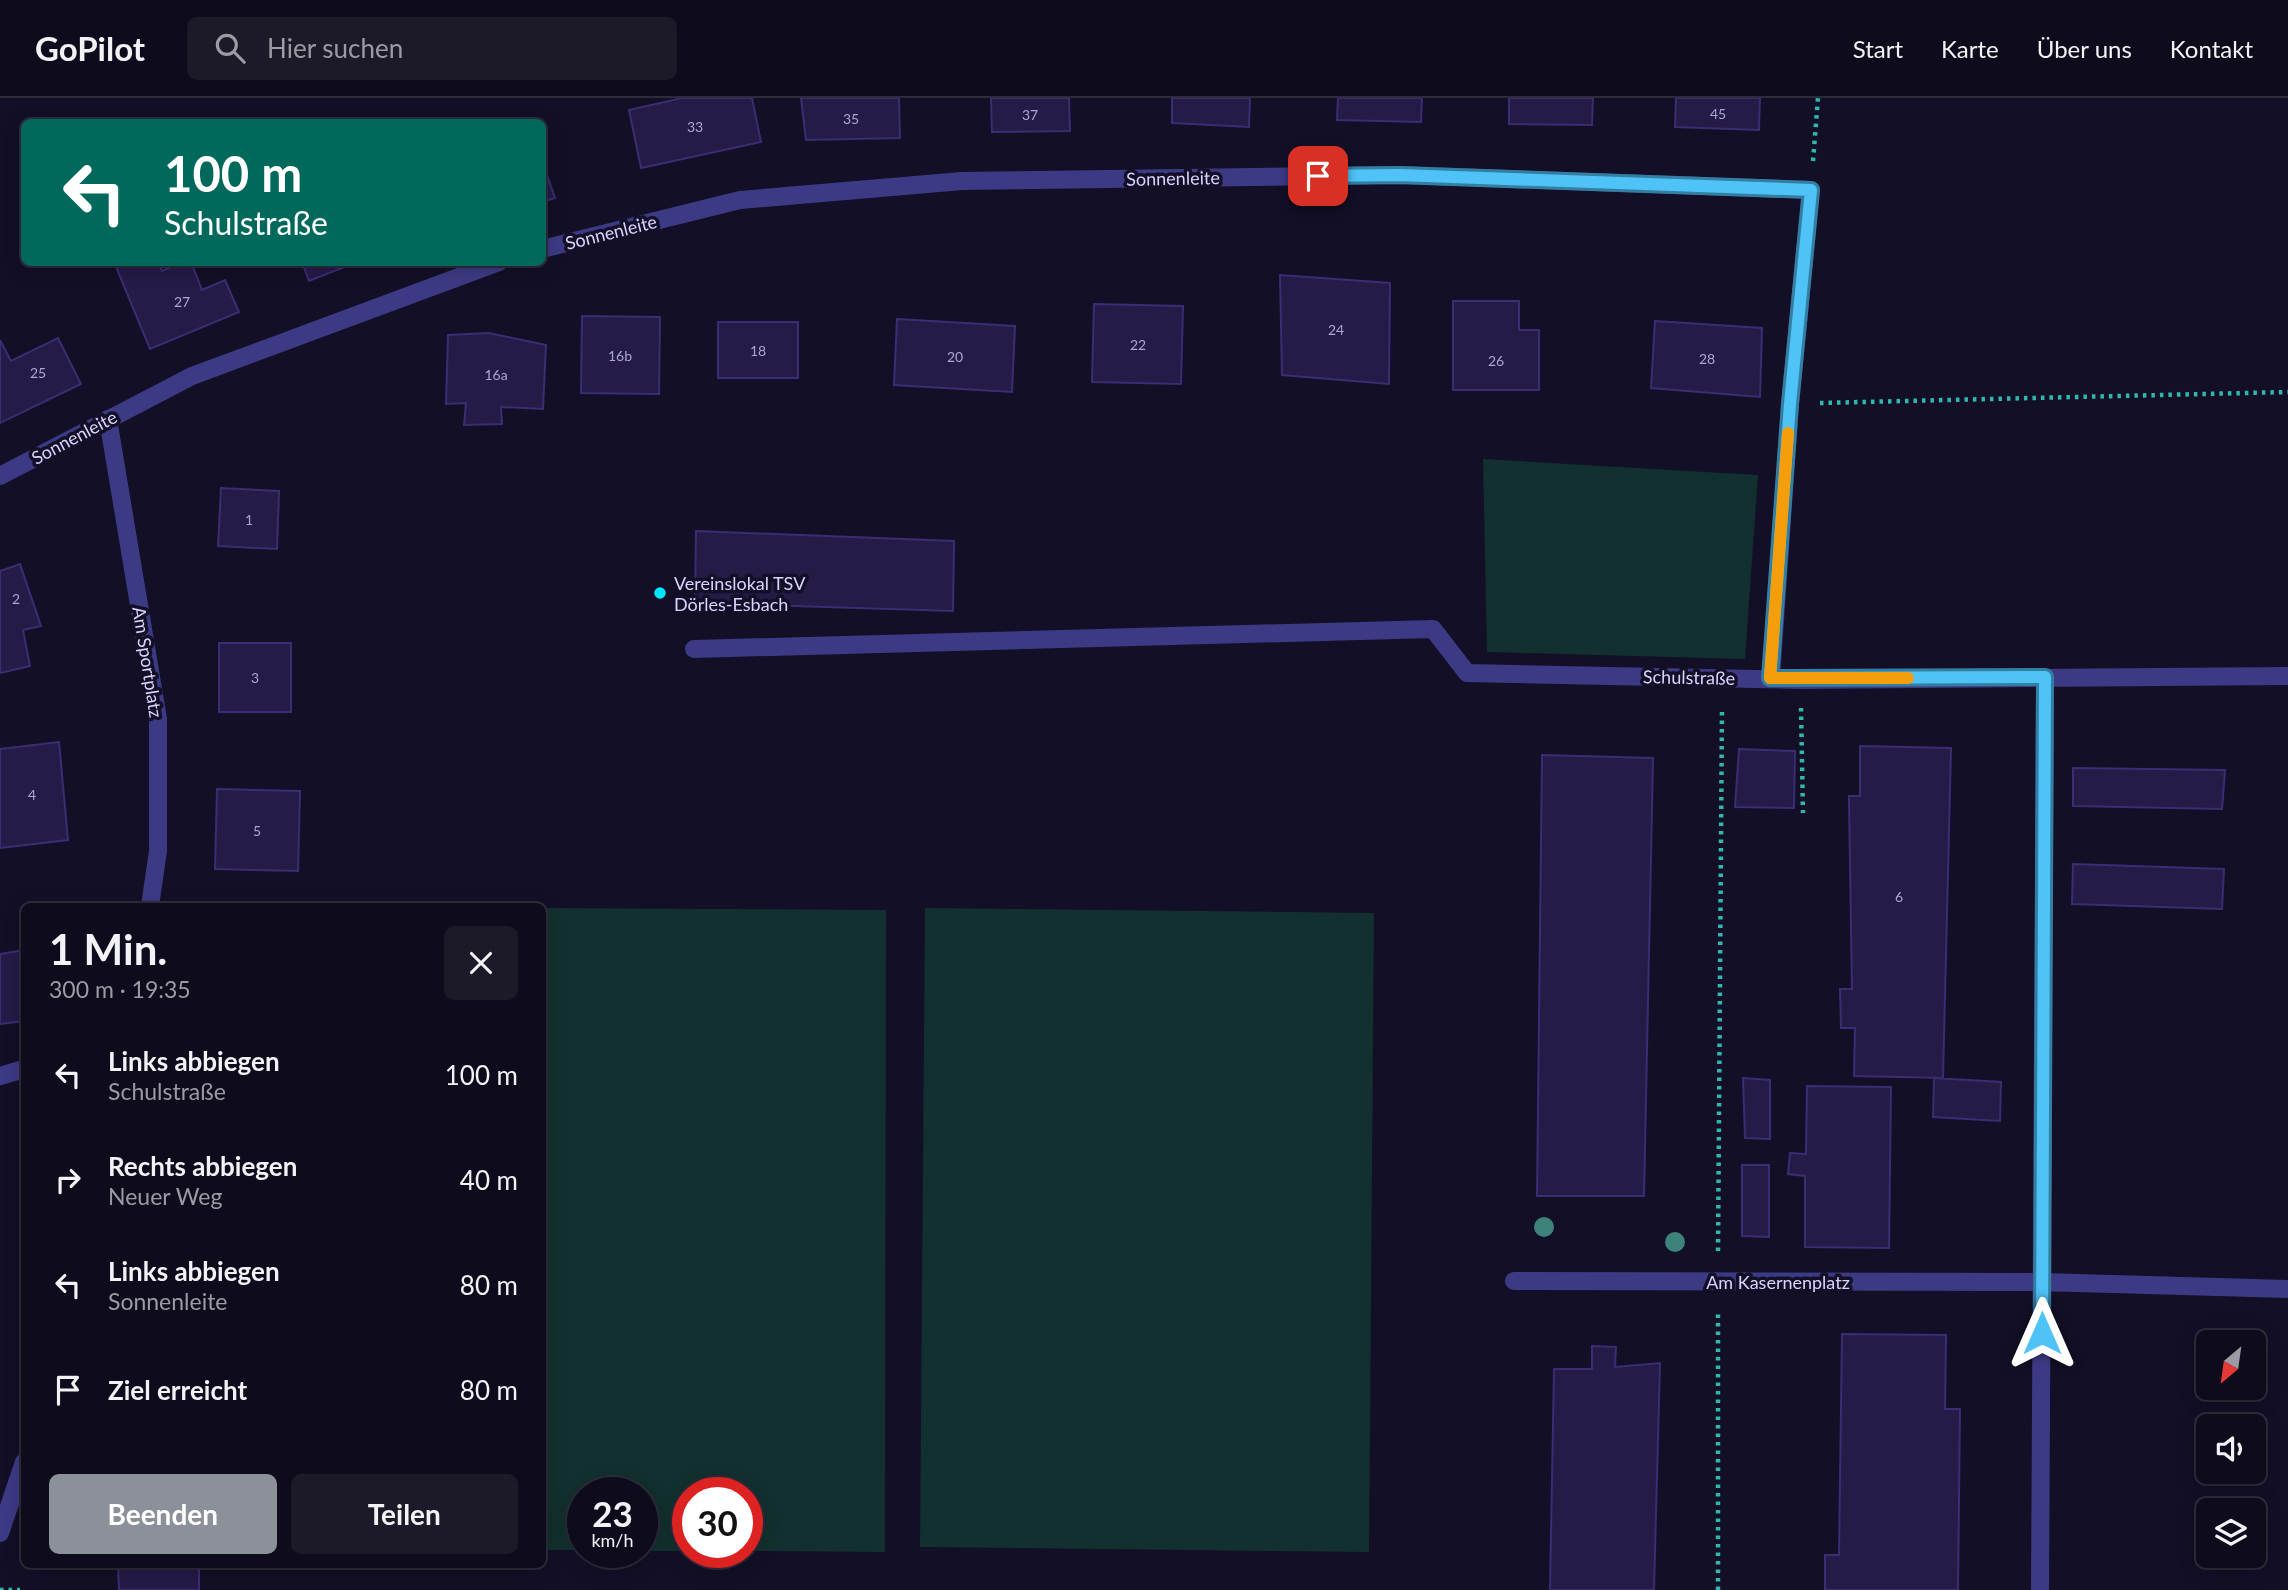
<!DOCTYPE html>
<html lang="de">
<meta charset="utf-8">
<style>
:root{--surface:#0e0b1c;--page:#1c1929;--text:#f1f3f6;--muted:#9b9ba3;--line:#2e2b3b;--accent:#8c9099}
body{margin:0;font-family:Lato,sans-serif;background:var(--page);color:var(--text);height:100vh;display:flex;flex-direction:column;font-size:26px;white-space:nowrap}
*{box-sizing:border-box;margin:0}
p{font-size:23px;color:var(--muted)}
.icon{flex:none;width:38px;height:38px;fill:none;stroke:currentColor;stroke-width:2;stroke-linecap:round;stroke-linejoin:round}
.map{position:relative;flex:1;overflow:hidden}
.drawer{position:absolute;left:21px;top:805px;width:525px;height:665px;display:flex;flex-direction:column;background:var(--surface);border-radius:10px;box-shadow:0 4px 18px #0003,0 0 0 2px var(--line)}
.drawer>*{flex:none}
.top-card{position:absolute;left:21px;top:21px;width:525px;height:147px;border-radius:10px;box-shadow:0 4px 18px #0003,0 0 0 2px var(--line);background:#00695c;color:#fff;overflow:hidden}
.needle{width:46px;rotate:209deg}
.fabs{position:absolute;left:2196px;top:1232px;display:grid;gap:14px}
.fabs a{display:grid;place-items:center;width:70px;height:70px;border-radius:10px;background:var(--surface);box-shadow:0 4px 18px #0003,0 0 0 2px var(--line);font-size:35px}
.speed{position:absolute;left:567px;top:1379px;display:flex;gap:14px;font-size:35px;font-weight:700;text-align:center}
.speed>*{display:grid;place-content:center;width:91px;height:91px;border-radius:50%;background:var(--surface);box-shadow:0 4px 18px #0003,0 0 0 2px var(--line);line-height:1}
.speed small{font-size:18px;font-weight:400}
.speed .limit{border:10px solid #d22;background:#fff;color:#111}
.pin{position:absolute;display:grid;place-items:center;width:60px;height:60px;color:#fff;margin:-30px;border-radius:14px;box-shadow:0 4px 10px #0006}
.me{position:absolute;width:77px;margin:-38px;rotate:0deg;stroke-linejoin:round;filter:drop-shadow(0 0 5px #0008)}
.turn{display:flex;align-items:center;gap:24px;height:147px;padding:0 28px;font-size:32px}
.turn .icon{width:91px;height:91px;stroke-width:2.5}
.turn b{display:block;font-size:49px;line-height:60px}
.round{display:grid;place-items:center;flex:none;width:74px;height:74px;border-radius:10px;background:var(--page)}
.overview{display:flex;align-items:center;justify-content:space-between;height:119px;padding:0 28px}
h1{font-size:42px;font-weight:700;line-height:52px}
.action{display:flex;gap:14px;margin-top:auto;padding:14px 28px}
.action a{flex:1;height:80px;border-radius:10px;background:var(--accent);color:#fff;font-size:28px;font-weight:700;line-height:80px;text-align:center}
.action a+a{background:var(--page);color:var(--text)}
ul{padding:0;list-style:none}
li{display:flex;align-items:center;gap:21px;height:105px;padding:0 28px}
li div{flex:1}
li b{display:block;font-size:26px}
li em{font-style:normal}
header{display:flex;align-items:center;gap:42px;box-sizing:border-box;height:98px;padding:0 35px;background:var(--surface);border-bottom:2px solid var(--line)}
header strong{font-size:33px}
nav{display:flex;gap:38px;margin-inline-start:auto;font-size:24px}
.search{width:490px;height:63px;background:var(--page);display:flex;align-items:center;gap:18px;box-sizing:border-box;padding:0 24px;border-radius:10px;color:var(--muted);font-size:26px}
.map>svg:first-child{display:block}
</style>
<header>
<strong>GoPilot</strong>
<div class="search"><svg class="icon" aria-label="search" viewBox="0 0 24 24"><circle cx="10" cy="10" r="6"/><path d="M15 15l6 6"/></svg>Hier suchen</div>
<nav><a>Start</a><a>Karte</a><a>Über uns</a><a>Kontakt</a></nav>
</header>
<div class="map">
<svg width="2288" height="1492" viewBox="0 0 2288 1492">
<rect width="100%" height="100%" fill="#130f26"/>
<path fill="#12302f" d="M1483,361l275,16 -13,184 -258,-7z
M543,810l343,2 -1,642 -138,-1v-58h-59v58h-46v-58h-59v57h-40z
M925,810l449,5 -5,639 -449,-5z"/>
<path fill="#241b47" stroke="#3b2d73" stroke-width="2" d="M682,0h70l9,44 -120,26 -12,-58z
M801,0h98l1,40 -94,2z
M991,0h78l1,33 -78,1z
M1172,0h78l-1,29 -77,-4z
M1338,0h84l-1,24 -84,-2z
M1509,0h84l-1,27 -83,-1z
M1676,0h84l-1,32 -84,-3z
M542,62l13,38 -13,4z
M114,164h44l4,9 20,-9h9l11,28 23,-10 14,32 -89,37z
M302,164h55l-48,19z
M1280,177l110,8 -1,101 -107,-9z
M1453,203h66v29h20v60h-86z
M1094,206l89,2 -2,78 -89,-2z
M582,218l78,1 -1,77 -78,-1z
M897,221l118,7 -3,66 -118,-7z
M1655,223l107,7 -2,69 -109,-9z
M718,224h80v56h-80z
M489,235l57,12 -3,64 -42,-2 1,17 -38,1 2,-22 -20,1 2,-69z
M58,240l23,46 -81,39v-83l11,21z
M221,390l58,3 -2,58 -59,-3z
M696,433l258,10 -1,70 -258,-8z
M20,466l21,62 -18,4 7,36 -30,7v-102z
M219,545h72v69h-72z
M59,644l9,98 -68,8v-99z
M1860,648l91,2 -8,330 -89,-2 1,-48h-14l-1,-39h12l-3,-187v-6h11z
M1739,651l56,2 -1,57 -59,-1z
M1542,657l111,3 -9,438h-107z
M2073,670l152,2 -3,39 -149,-3z
M217,691l83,2 -2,80 -83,-2z
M2073,766l151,5 -2,40 -150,-5z
M24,852v71l-24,3v-70z
M1743,980l27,2v59l-25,-1z
M1934,980l67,4 -1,39 -67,-4z
M1807,988l84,1 -2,161 -84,-1v-71l-17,-2 2,-21 16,1z
M1742,1067h27v72l-27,-1z
M1842,1236l104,1 -1,74h15l-2,181h-133v-35h14z
M1592,1248l24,1 -1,20 45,-4 -6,227h-104l4,-221h38z
M118,1466h81v26h-80z"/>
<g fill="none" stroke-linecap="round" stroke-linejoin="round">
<path stroke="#2fb8b0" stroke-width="4.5" stroke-dasharray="3.5 5" stroke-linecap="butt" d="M1813,63l5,-63
M1820,305l468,-11
M1801,610l2,105
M1718,1153l4,-544
M0,1492h20
M1718,1492v-278"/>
<path stroke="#3d3a85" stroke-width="18" d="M542,151l198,-49 222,-19 438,-6 411,15 -21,214 -19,274
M108,321l50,300v132l-8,55
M0,378l192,-100 307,-114
M694,551l739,-20 34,44 334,7 487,-4
M0,978l24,-7
M1514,1183l528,1 246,7
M0,1435l24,-71
M2040,1492l5,-913"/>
</g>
<g fill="#3d827b">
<circle cx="1544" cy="1129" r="10"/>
<circle cx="1675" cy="1144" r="10"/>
</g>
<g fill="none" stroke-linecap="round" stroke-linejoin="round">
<defs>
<path id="route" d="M1318,78l81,-1 412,15 -21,214 -20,274 275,-1 -3,656"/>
</defs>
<use href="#route" stroke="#337fa1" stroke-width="18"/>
<use href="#route" stroke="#4fc3f7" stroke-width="12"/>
<path stroke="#f59e0b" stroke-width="12" d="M1788,335l-18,245h138"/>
</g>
<circle fill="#00e5ff" stroke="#130f26" stroke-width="2.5" cx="660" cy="495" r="7"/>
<g text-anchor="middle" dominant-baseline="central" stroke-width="7" stroke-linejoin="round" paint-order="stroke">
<g font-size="14" fill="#aca6d1">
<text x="1718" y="15">45</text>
<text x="1030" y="16">37</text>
<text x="851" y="20">35</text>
<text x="695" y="28">33</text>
<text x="182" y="203">27</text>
<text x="1336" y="231">24</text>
<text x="1138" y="246">22</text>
<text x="758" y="252">18</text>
<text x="620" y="257">16b</text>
<text x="955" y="258">20</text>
<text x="1707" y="260">28</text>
<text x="1496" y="262">26</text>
<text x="38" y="274">25</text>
<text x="496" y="276">16a</text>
<text x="249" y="421">1</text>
<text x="16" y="500">2</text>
<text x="255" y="579">3</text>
<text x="32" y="696">4</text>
<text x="257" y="732">5</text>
<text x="1899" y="798">6</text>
</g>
<g font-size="18" fill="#d9d4ff" stroke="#130f26">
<text transform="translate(1173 80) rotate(-1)">Sonnenleite</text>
<text transform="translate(611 134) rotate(-14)">Sonnenleite</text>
<text transform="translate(74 339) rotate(-28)">Sonnenleite</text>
<text transform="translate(148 564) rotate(81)">Am Sportplatz</text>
<text transform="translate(1689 579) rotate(1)">Schulstraße</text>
<text x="1778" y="1184">Am Kasernenplatz</text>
</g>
<g font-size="18" fill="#d9d4ff" stroke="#130f26" text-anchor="start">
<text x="674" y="485">Vereinslokal TSV<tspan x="674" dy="21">Dörles-Esbach</tspan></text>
</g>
</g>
</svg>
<div class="fabs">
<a><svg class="needle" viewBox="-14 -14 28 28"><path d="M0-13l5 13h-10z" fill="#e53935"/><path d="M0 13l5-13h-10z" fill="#9b9ba3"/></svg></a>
<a><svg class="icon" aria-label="sound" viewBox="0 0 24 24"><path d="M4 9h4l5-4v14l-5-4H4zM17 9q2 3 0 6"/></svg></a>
<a><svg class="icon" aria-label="layers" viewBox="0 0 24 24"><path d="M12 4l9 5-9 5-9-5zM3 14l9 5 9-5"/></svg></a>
</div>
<div class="speed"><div>23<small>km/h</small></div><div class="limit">30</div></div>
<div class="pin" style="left:1318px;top:78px;background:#d93025"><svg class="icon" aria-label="arrive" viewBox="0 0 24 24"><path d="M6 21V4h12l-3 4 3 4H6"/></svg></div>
<svg class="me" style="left:2042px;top:1235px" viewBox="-20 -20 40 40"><path d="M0-17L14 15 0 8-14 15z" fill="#4fc3f7" stroke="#fff" stroke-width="4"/></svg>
<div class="top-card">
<div class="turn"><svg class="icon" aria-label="left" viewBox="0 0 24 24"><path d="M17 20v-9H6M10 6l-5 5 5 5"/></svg><div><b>100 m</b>Schulstraße</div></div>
</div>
<section class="drawer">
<div class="overview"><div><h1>1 Min.</h1><p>300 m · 19:35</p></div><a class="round"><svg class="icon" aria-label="close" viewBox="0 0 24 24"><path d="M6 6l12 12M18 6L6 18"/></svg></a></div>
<ul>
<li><svg class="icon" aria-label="left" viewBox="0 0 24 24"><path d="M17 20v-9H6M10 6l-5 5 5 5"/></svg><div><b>Links abbiegen</b><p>Schulstraße</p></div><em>100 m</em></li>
<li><svg class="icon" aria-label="right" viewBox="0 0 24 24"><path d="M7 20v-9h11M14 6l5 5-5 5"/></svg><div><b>Rechts abbiegen</b><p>Neuer Weg</p></div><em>40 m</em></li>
<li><svg class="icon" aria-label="left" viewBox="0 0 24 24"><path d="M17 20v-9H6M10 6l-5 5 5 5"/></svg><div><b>Links abbiegen</b><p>Sonnenleite</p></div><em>80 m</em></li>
<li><svg class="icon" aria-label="arrive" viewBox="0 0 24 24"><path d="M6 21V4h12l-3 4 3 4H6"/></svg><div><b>Ziel erreicht</b></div><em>80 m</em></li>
</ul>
<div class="action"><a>Beenden</a><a>Teilen</a></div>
</section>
</div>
